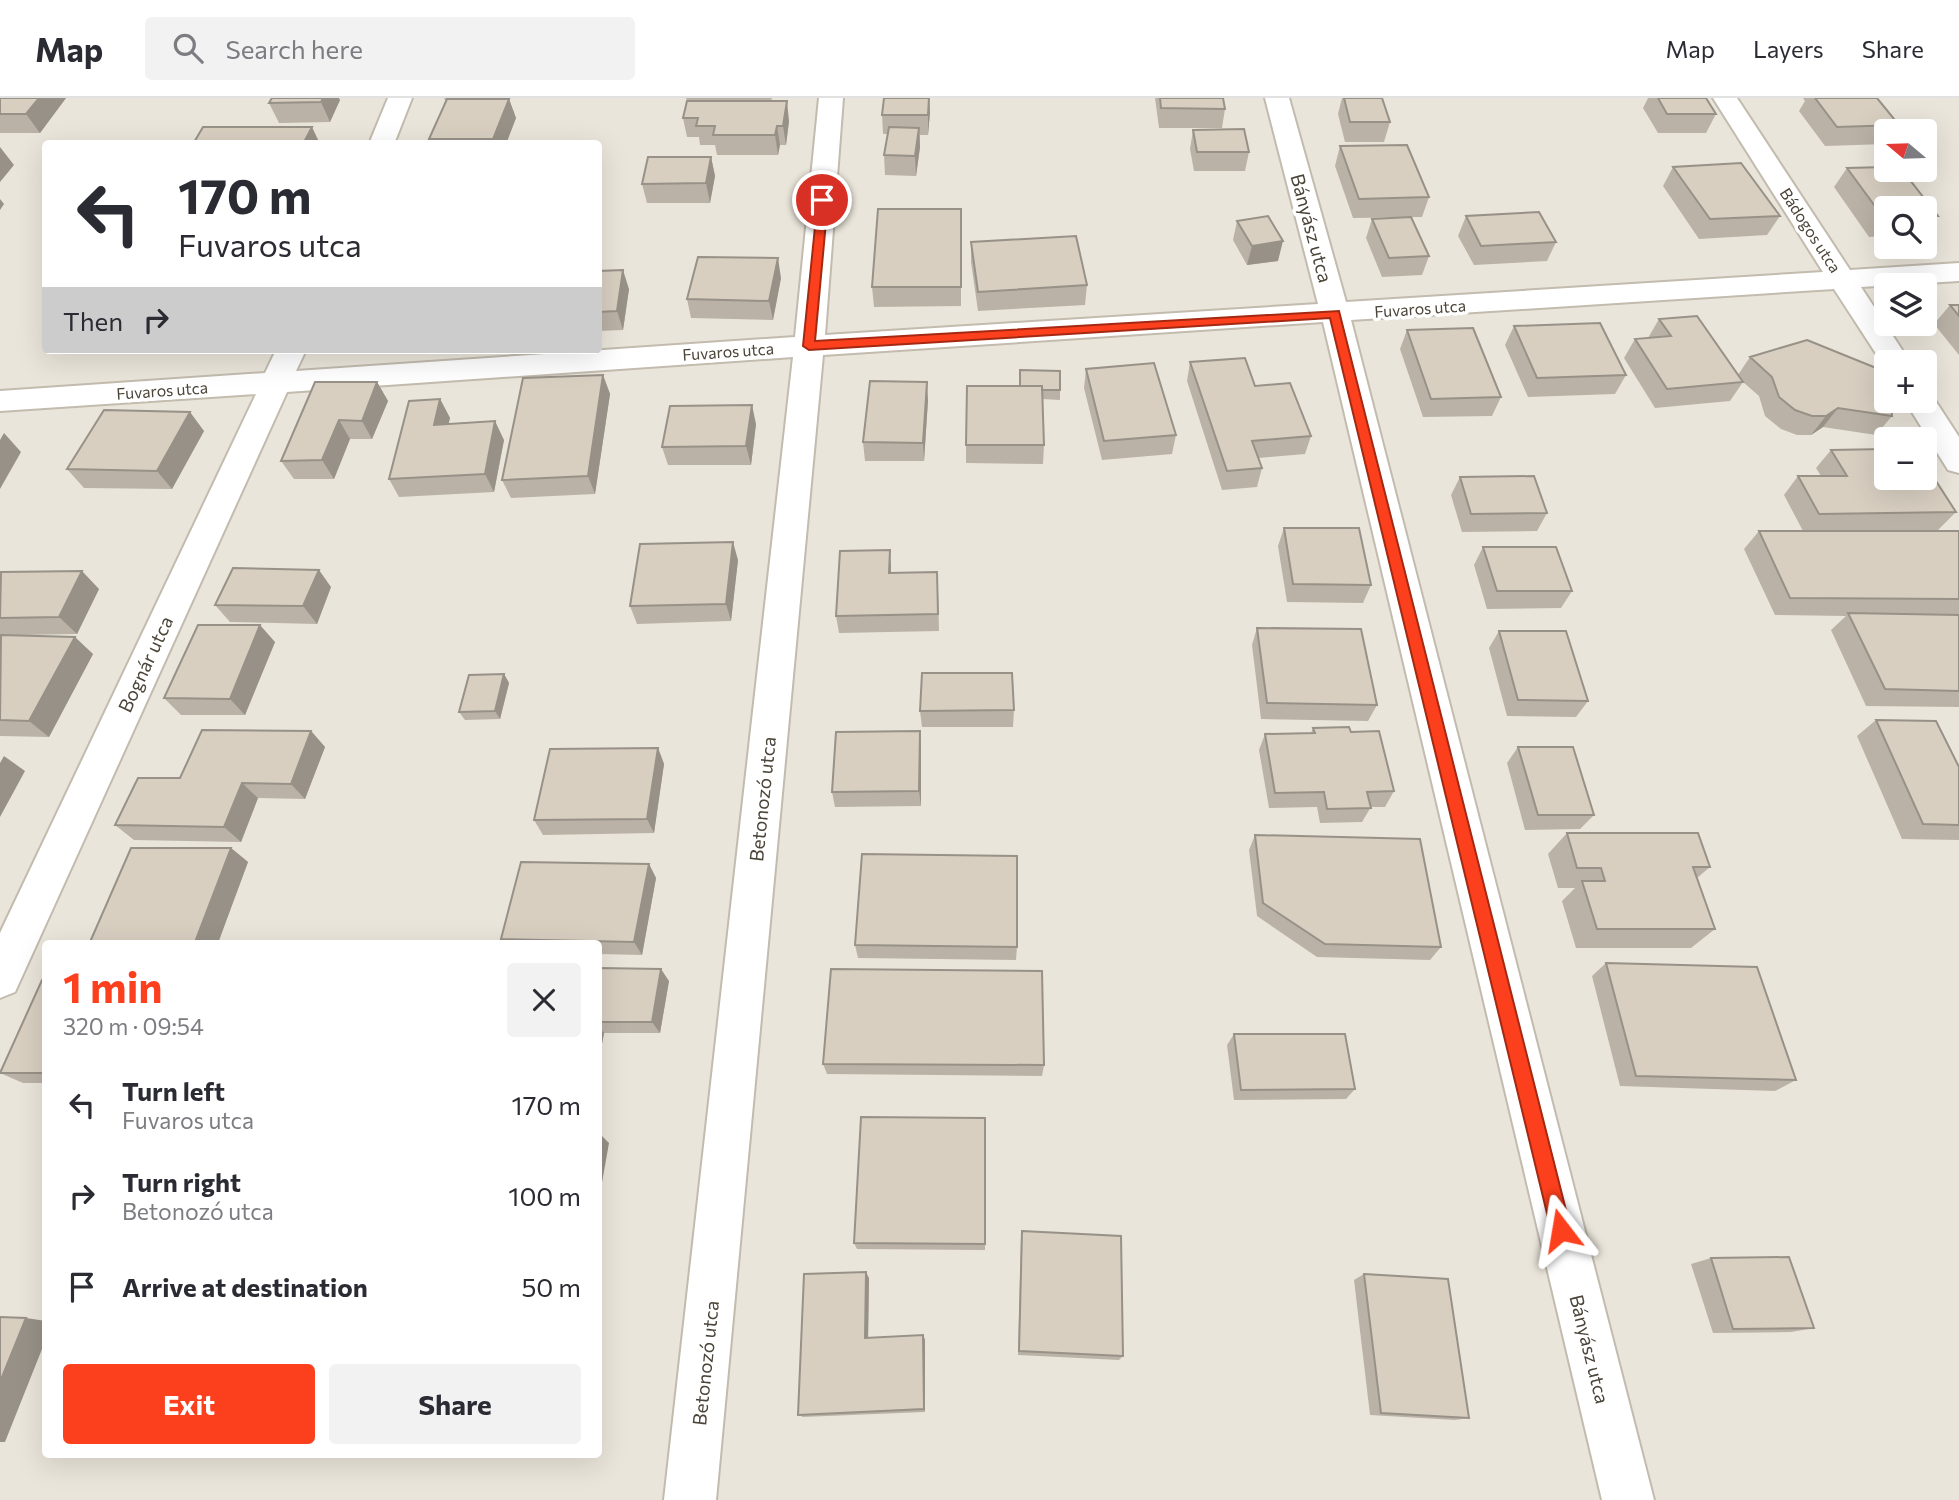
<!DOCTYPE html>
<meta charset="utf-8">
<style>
:root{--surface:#fff;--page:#f2f2f3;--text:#2b2b33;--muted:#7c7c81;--line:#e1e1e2;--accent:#fc3f1d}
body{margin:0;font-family:Commissioner,sans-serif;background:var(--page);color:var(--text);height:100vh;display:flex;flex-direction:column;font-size:26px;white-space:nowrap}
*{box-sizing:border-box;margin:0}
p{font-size:23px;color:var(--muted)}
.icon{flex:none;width:38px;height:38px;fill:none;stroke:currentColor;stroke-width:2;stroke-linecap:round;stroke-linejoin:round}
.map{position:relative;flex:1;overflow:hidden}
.drawer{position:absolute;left:42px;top:842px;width:560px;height:518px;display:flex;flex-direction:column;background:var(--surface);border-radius:7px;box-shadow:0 7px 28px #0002}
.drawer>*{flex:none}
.top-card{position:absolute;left:42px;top:42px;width:560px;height:214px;border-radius:7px;box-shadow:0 7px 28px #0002;background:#fff;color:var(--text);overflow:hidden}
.needle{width:46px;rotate:289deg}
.controls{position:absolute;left:1874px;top:21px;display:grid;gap:14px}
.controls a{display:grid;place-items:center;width:63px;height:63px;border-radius:7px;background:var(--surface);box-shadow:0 7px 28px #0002;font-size:35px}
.pin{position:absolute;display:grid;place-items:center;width:60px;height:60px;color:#fff;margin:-30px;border:4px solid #fff;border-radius:50%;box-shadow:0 2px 7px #0007}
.me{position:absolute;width:77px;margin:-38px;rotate:346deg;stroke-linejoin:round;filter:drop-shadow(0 0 5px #0008)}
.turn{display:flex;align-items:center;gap:24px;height:147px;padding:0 21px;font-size:32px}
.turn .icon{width:91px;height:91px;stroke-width:2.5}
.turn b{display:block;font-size:49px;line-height:60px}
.then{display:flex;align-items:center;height:66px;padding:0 21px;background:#0003;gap:14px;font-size:26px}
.round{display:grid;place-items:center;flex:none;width:74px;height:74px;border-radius:7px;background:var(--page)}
.summary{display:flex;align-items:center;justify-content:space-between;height:119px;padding:0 21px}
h1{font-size:42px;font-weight:700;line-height:52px;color:var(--accent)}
.button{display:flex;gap:14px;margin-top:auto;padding:14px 21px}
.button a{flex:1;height:80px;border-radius:7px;background:var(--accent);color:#fff;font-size:28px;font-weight:700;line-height:80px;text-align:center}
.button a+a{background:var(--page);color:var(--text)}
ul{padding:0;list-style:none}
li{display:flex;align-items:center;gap:21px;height:91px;padding:0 21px}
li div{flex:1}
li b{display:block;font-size:26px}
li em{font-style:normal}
header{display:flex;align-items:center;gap:42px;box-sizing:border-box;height:98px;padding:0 35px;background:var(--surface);border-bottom:2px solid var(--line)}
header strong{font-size:33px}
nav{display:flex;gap:38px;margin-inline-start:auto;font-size:24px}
.search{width:490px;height:63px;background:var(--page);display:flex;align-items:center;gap:18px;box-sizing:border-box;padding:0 24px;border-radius:7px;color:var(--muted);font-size:26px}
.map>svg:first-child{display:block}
</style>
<header>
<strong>Map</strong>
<div class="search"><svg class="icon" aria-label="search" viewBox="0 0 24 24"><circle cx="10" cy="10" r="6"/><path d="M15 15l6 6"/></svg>Search here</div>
<nav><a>Map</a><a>Layers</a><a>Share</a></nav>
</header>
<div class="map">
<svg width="1959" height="1402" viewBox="0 0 1959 1402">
<rect width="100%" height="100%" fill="#f6f3ec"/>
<path fill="#eae5da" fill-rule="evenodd" d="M0,0h1959v1402h-1959zM1886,33h39v39h-39zM46,46h552v206h-552zM1886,110h39v39h-39zM1886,187h39v39h-39zM1886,264h39v39h-39zM1886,341h39v39h-39zM46,845h552v511h-552z"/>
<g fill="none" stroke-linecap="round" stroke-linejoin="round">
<defs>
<path id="minor" d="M388,0h24l-18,46h-25z
M819,0h24l-18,237 493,-31 -53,-206h24l57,204 477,-30 -110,-174h24l113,172 109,-7v18l-98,6 49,75h-24v7l-52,-80 -483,31 303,1180h-52l-279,-1178 -500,33 -107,1145h-52l129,-1143 -506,35 -272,600 -15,6v-65l256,-539 -256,17v-20l265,-18 11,-23h30l-10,21 499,-34z
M1925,294l6,2 28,43v36l-11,-3 -43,-69h20z"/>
</defs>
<use href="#minor" stroke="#c2bbae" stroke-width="4"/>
<use href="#minor" fill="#fff" fill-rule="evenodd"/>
</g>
<path fill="#bab2a6" d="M0,0h66l-26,35h-40z
M444,0h64l-1,1h2l7,19 -10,26h-75l-2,-5 17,-37z
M686,0h86l-1,3 18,20 -3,24h-6l-2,10h-61l-2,-10h-15l-1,-8h-12l-4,-19 4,-17z
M929,0l1,14 -2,23h-8v12l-4,29 -31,-1 -1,-20 3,-21h-4l-1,-19z
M1155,0h68l2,11 -3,19h-63z
M1342,0h40l8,24 -6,20h-39l-7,-28z
M1648,0h58l10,16 -10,19h-48l-15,-25z
M1803,0h74l22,27 -4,6h-9v13l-61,2 -26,-35 6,-10z
M340,2l-10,22 -51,1 -10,-20z
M1193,32l56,22 -4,19h-51l-4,-22z
M1340,48l89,51 -7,20 -69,1 -18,-52z
M711,59l4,19 -5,27h-63l-5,-19z
M1673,69l107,49 -13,19 -68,4 -36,-53z
M1886,69v3h16l36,46 -13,18v-26h-39v28l-17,1 -35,-50 13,-19z
M961,111v97l-87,1 -2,-20z
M1466,118l90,26 -9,19 -73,4 -16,-29z
M1372,121l57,37 -7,19 -40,2 -16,-39z
M1237,123l41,40 -31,4 -14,-25z
M971,144l116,43 -2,20 -107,6 -7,-49z
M598,173l31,18 -6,41 -25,1z
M781,180l-8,42 -82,-2 -4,-19z
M1950,207h9v50l-25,-31z
M1659,221l79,56 12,-18 142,59 -16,19 -53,-8 -12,8h-14l-16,-6 -16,-13 -6,-20 -16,-14 -13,19 -75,7 -31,-50 11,-19 13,-1z
M1514,228l112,49 -11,19 -87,3 -23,-52z
M1407,232l94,67 -9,19 -69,1 -23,-68z
M1190,264l65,24 56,50 -6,18 -46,4 3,10 -5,19 -35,3 -35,-109z
M1086,271l90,66 -4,19 -70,6 -18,-72z
M603,277l7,19 -15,100 -84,4 -9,-18z
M377,284l11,19 -16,38h-22l-16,40h-40l-13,-18z
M1020,288l40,4v10l-18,-1 2,46 -1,19 -77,-1v-18z
M440,301l10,19 -2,6 56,16 -10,52 -95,5 -10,-18z
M928,302l-4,61h-59l-2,-19z
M756,326l-5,41h-83l-6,-18z
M204,333l-32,58 -88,-1 -17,-19z
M1831,352l125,62 -18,18 -45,1h66v176l-93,-1 -35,-76 15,-14 -71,-1 -31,-66 15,-18h44l-19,-36 14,-19h23l-5,-8z
M1460,379l87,36 -10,18 -75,1 -11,-37z
M1284,430l87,57 -8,18 -76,-1 -9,-56z
M1483,449l89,44 -11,17 -74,1 -13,-44z
M738,462l-7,61 -94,3 -7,-18z
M891,469v6l47,17 1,41 -100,2 -3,-17z
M0,476l99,15 -22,45 -57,1 73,19 -44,83 -49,-1z
M331,489l-14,37 -87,-2 -15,-17z
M1257,530l120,77 -9,16 -107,-2 -9,-74z
M1499,533l89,70 -12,16 -69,-1 -18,-68z
M275,544l-30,73h-64l-17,-17z
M504,576l5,9 -9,36 -35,1 -6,-8z
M1014,612l-1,17h-91l-2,-16z
M1876,622l83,47v73l-57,-1 -45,-103z
M1313,630l38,4 43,59 -9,16h-14l-9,15 -42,1 -3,-16 -48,1 -10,-58 6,-16 46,-1z
M311,633l14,16 -20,52 -47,-1 -17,44 -107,-2 -19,-15 65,-47z
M920,633l1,16v59l-86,1 -3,-15z
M1518,649l76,68 -14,14 -55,1 -18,-67z
M658,650l6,16 -10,69 -111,2 -9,-15z
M1567,735l143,34 -13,11 18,51 -24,19h-115l-14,-47 13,-13h-17l-10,-34z
M1255,737l186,112 -11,13 -113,-3 -60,-41 -8,-66z
M231,750l17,14 -30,81h-126l-2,-1z
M649,766l7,14 -14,77 -44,-1v-11h-93l-4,-4z
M855,847l162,2 -1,13 -158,-2z
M1606,865l190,117 -21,11 -155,-5 -28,-110z
M598,870l71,13 -9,52h-56l-6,32z
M46,882v103h-23l-23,-10z
M1234,936l121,55 -9,10 -112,1 -7,-55z
M823,966l221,1 -2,11 -215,-2z
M985,1020v132l-128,-1 -3,-6z
M1022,1133l101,125 -4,4 -101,-5 3,-117z
M1711,1160l103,70 -23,4 -78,1 -22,-69z
M1364,1176l105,144 -14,2 -85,-5 -16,-135z
M869,1180l-1,60 55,-3 2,5v72l-122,5 -5,-2z"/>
<path fill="#979187" d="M39,0h27l-26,35 -14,-19z
M323,0h16l1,2 -10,22 -9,-20z
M929,0l1,14 -2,23v-20z
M509,1l7,19 -10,26h-11l-2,-5z
M787,3l2,20 -3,24 -3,-19z
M777,28l3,19 -2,10 -3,-20z
M312,29l8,17h-17z
M919,30l1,19 -4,29 -1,-20z
M0,49l14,18 -14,17z
M711,59l4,19 -5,27 -4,-20z
M0,101l4,5 -4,6z
M1283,143l-5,20 -31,4 5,-19z
M778,160l3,20 -8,42 -4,-19z
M623,172l6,19 -6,41 -6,-19z
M603,277l7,19 -15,100 -7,-18z
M377,284l11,19 -16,38 -10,-18z
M927,284l1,18 -4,61 -1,-18z
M440,301l10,19 -6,25 -10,-18z
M752,307l4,19 -5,41 -5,-19z
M1838,310l-15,19 -12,8 15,-19z
M190,314l14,19 -32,58 -15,-18z
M339,322l11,19 -16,40 -12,-19z
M495,323l9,19 -10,52 -9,-18z
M4,335l17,19 -21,37v-49z
M733,444l5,18 -7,61 -5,-17z
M890,452l1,17 -1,24 -1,-18z
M319,472l12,17 -14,37 -14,-18z
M82,473l17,18 -22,45 -18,-17z
M260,527l15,17 -30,73 -15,-16z
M75,539l18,17 -44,83 -20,-16z
M504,576l5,9 -9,36 -5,-8z
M311,633l14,16 -20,52 -14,-15z
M920,633l1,16v59l-2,-15z
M658,650l6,16 -10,69 -7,-14z
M4,658l21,15 -25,46v-54z
M242,685l16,15 -17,44 -17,-15z
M231,750l17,14 -30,81h-21l-2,-1z
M649,766l7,14 -14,77 -8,-13z
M661,871l8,12 -9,52 -8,-11z
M598,928l6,7 -6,32z
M600,1036l9,9 -11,62v-64z
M866,1174l3,6 -1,64 -3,-4z
M26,1220l20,3v18l-41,103h-5v-60z
M923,1237l2,5v72l-1,-3z"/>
<path fill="#d8cfc1" stroke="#979187" stroke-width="2" d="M0,0h39l-13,16h-26z
M272,0h51l-2,4 -52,1z
M884,0h45l-1,17h-46z
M1160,0h63l2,11 -64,-1z
M1344,0h38l8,24h-40z
M1658,0h48l10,16h-49z
M1815,0h62l22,27 -62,2z
M447,1h62l-16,40h-64z
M687,3h100l-4,25h-6l-2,9h-62l2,-9h-19l2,-8h-15z
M203,29h109l-9,17h-110z
M889,29l30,1 -4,28 -31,-1z
M1244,31l5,23h-52l-4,-22z
M583,44v2h-46l1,-1z
M1407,47l22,52 -70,2 -19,-53z
M648,59h63l-5,26 -64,1z
M1741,65l39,53 -70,3 -37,-52z
M1886,69v3h16l36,46h-13v-8h-39v9h-3l-36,-49z
M878,111h83v78h-89z
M1539,114l17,30 -75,4 -15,-30z
M1268,118l15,25 -31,5 -15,-25z
M1411,119l18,39 -40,2 -17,-39z
M1076,138l11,49 -109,7 -7,-50z
M698,159l80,1 -9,43 -82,-2z
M623,172l-6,41 -19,1v-41z
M1950,207h9v11z
M1697,218l46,66 -76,7 -32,-50 36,-3 -12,-17z
M1600,225l26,52 -89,3 -23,-52z
M1473,230l28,69 -70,2 -24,-69z
M1807,242l79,32v29h5l1,15 -54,-8 -12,8h-14l-17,-6 -16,-13 -7,-20 -22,-20z
M1245,260l10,28 35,-3 21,53 -59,5 10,27 -35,3 -37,-109z
M1154,265l22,72 -72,6 -18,-72z
M1020,272l40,1v19h-18v-4h-22z
M603,277l-15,101 -86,4 21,-102z
M870,283l57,1 -4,61 -60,-1z
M315,284h62l-15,39 -23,-1 -17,40 -41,1z
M967,288h75l2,59h-78z
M440,301l-6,26 61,-4 -10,53 -96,5 20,-78z
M752,307l-6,41 -84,1 8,-41z
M104,312l86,2 -33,59 -90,-2z
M1886,351v29h39v-14l31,48 -137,2 -21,-38h49l-16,-26z
M1534,378l13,37 -76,1 -11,-37z
M1284,430h75l12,57 -78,-1z
M1759,433h200v68l-169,-1z
M733,444l-7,62 -96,2 10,-62z
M1483,449h73l16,44h-75z
M890,452l-1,23 48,-1 1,42 -102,2 4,-65z
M233,470l86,2 -16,36 -88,-1z
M82,473l-23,46 -59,1 1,-46z
M1848,515l111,2v76l-74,-2z
M198,527h62l-30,74 -66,-1z
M1257,530l104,1 16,76 -110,-2z
M1499,533h67l22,70 -70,-1z
M1,537l74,2 -46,84 -29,-1z
M922,575h90l2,37 -94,1z
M504,576l-9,37 -36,1 10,-37z
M1876,622l60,1 23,46v58l-36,-1z
M1349,629l2,5 28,-1 15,60 -27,1 4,16 -44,1 -3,-17 -49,1 -10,-59 50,-1 -2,-5z
M202,632l109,1 -20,53 -49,-1 -18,44 -109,-2 23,-47h42z
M920,633l-1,60 -87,1 4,-60z
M1518,649h55l21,68h-56z
M658,650l-11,71 -113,1 16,-71z
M1567,735h131l12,34h-17l22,62h-118l-15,-48h23l-4,-13h-24z
M1255,737l165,4 21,108 -116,-3 -62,-41z
M131,750h100l-36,94h-105z
M862,756l155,2v91l-162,-2z
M521,764l128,2 -15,78 -133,-3z
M1606,865l151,4 39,113 -160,-4z
M598,870l63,1 -9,53h-54z
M831,871l211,2 2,94 -221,-1z
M42,882h4v93h-46z
M1234,936h111l10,55 -114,1z
M861,1019l124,1v126l-131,-1z
M1022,1133l99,5 2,120 -104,-5z
M1789,1159l25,71 -81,1 -22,-71z
M866,1174l-1,66 58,-3 1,74 -126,6 6,-141z
M1364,1176l84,5 21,139 -88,-5z
M0,1219l26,1 -26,64z"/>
<path fill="#fc3f1d" stroke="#a42913" stroke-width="2" d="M818,99l10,3 -13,141 524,-30 232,919 -3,7 -7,3 -7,-3 -3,-7 -221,-912 -521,32 -6,-4z"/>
<g text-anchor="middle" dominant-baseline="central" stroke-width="7" stroke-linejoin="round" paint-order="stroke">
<g font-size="16" fill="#4b4439" stroke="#fff">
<text transform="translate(1811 132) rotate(57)">Bádogos utca</text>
<text transform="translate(1420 210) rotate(-4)">Fuvaros utca</text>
<text transform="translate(728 253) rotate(-4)">Fuvaros utca</text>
<text transform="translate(162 292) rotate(-4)">Fuvaros utca</text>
</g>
<g font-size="19" fill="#4b4439" stroke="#fff">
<text transform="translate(1312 130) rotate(75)">Bányász utca</text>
<text transform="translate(145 566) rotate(-65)">Bognár utca</text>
<text transform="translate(762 701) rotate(-84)">Betonozó utca</text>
<text transform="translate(1590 1251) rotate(76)">Bányász utca</text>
<text transform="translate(705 1265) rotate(-84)">Betonozó utca</text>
</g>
</g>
</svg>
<div class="controls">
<a><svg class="needle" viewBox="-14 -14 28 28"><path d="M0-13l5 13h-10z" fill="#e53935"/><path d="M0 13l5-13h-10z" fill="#7c7c81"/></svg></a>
<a><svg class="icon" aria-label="search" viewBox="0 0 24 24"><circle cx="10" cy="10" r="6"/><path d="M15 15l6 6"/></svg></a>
<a><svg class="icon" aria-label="layers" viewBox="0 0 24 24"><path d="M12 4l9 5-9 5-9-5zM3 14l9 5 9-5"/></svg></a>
<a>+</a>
<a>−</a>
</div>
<div class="pin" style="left:822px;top:102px;background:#d93025"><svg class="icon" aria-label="arrive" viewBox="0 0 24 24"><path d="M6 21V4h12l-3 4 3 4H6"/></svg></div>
<svg class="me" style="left:1561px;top:1132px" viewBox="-20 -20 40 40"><path d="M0-17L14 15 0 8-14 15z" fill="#fc3f1d" stroke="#fff" stroke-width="4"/></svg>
<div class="top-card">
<div class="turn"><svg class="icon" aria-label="left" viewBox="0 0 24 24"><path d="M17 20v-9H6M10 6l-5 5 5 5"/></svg><div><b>170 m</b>Fuvaros utca</div></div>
<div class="then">Then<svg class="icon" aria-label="right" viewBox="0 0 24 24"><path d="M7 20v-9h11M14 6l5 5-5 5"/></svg></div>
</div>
<section class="drawer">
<div class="summary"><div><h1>1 min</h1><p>320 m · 09:54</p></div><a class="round"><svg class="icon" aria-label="close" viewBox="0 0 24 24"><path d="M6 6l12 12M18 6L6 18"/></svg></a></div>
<ul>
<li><svg class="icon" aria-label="left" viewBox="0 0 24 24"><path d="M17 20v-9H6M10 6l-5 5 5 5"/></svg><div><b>Turn left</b><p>Fuvaros utca</p></div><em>170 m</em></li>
<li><svg class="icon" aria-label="right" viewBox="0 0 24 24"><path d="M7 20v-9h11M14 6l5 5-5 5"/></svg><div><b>Turn right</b><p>Betonozó utca</p></div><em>100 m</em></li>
<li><svg class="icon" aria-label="arrive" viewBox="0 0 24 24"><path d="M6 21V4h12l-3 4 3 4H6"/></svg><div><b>Arrive at destination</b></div><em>50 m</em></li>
</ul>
<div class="button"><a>Exit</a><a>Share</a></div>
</section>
</div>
